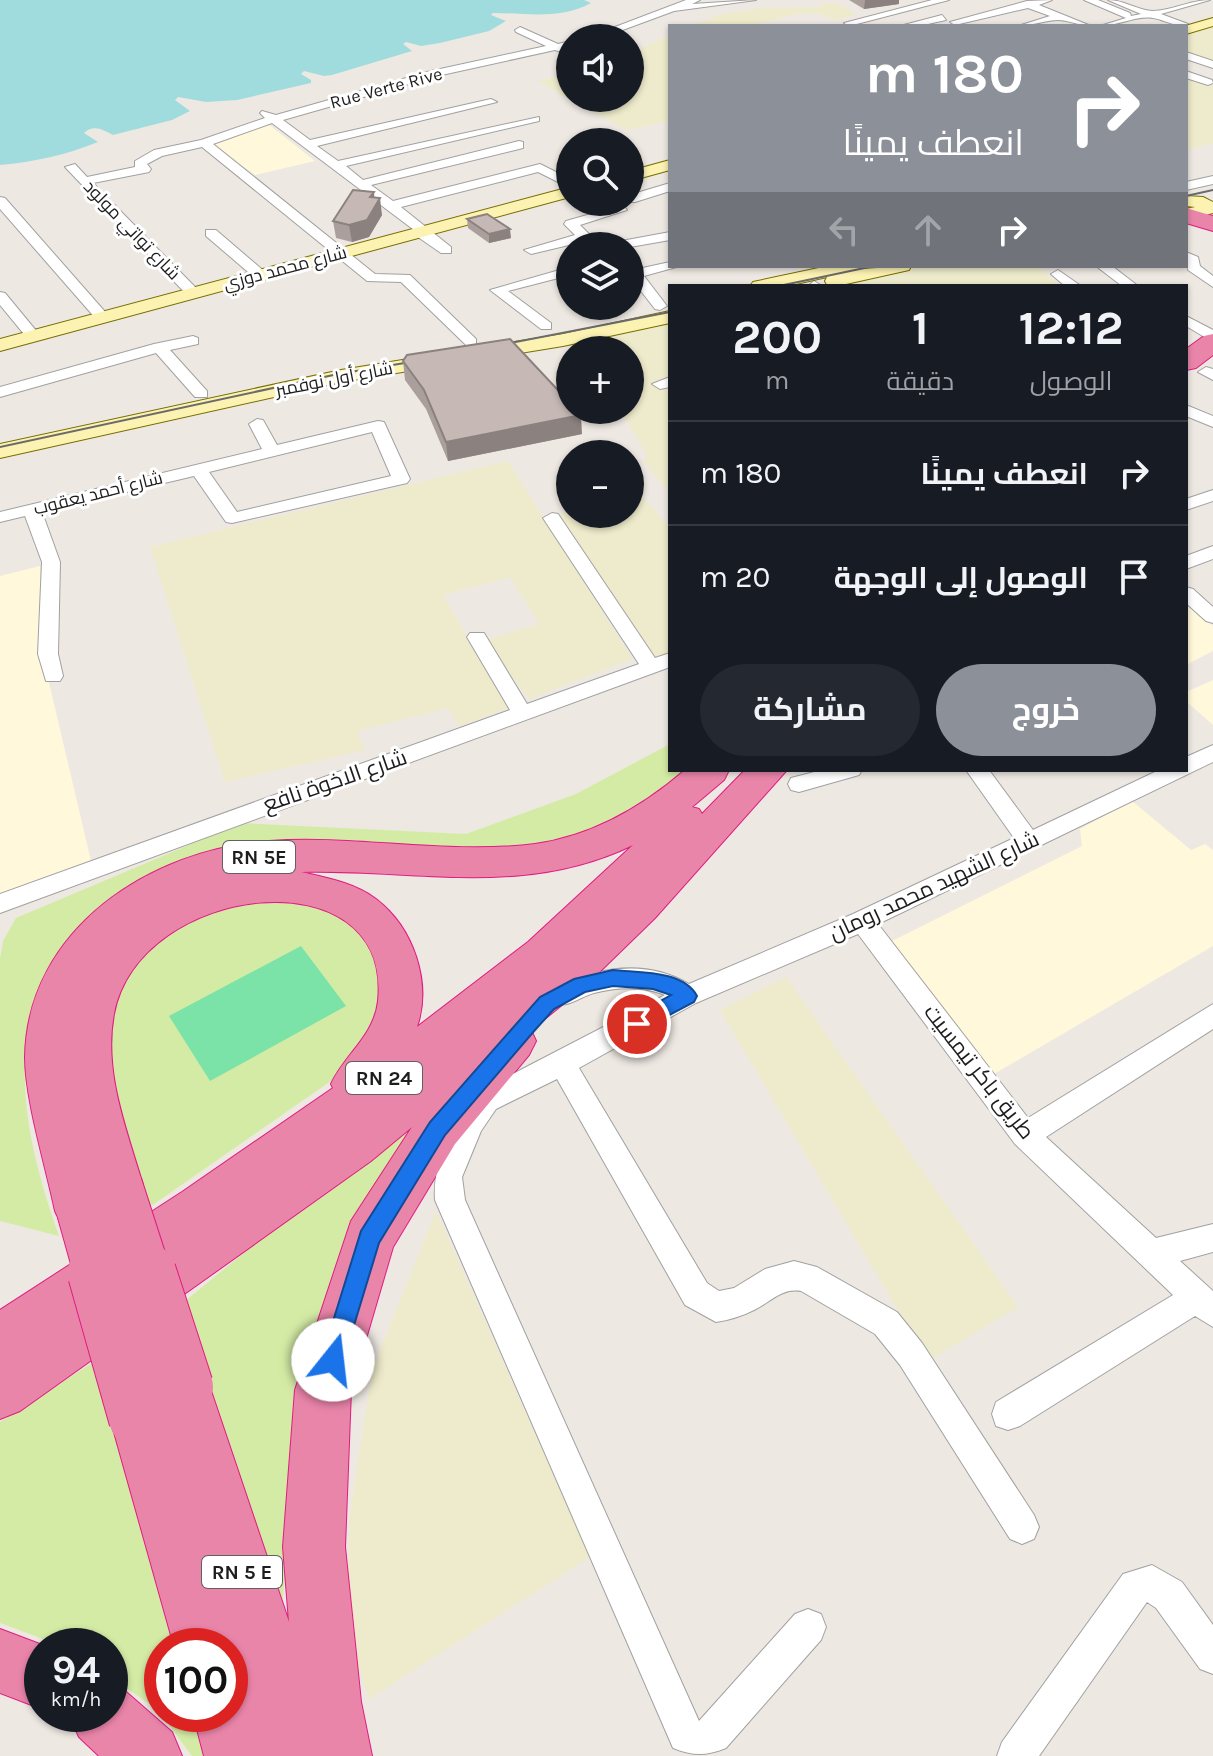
<!DOCTYPE html>
<html lang="ar">
<meta charset="utf-8">
<style>
:root{--surface:#171b24;--page:#242831;--text:#f1f3f6;--muted:#9ea1a6;--line:#363941;--accent:#8c9099}
body{margin:0;font-family:Karla,Cairo,sans-serif;background:var(--page);color:var(--text);direction:rtl;height:100vh;display:flex;flex-direction:column;font-size:30px;white-space:nowrap}
*{box-sizing:border-box;margin:0}
p{font-size:26px;color:var(--muted)}
.icon{flex:none;width:44px;height:44px;fill:none;stroke:currentColor;stroke-width:2;stroke-linecap:round;stroke-linejoin:round}
.map{position:relative;flex:1;overflow:hidden;direction:ltr}
.details{position:absolute;left:668px;top:284px;width:520px;height:488px;display:flex;flex-direction:column;background:var(--surface);border-radius:0px;box-shadow:0 2px 6px #0004;direction:rtl}
.details>*{flex:none}
.guide{position:absolute;left:668px;top:24px;width:520px;height:244px;border-radius:0px;box-shadow:0 2px 6px #0004;direction:rtl;background:#8c9099;color:#fff;overflow:hidden}
.controls{position:absolute;left:556px;top:24px;display:grid;gap:16px}
.controls a{display:grid;place-items:center;width:88px;height:88px;border-radius:50%;background:var(--surface);box-shadow:0 2px 6px #0004;font-size:40px}
.speed{position:absolute;left:24px;top:1628px;display:flex;gap:16px;font-size:40px;font-weight:700;text-align:center}
.speed>*{display:grid;place-content:center;width:104px;height:104px;border-radius:50%;background:var(--surface);box-shadow:0 2px 6px #0004;line-height:1}
.speed small{font-size:20px;font-weight:400}
.speed .limit{border:12px solid #d22;background:#fff;color:#111}
.pin{position:absolute;display:grid;place-items:center;width:68px;height:68px;color:#fff;margin:-34px;border:4px solid #fff;border-radius:50%;box-shadow:0 2px 8px #0007}
.me{position:absolute;width:88px;margin:-44px;rotate:16deg;stroke-linejoin:round;filter:drop-shadow(0 0 6px #0008)}
.turn{display:flex;align-items:center;gap:28px;height:168px;padding:0 32px;font-size:36px}
.turn .icon{width:104px;height:104px;stroke-width:2.5}
.turn b{display:block;font-size:56px;line-height:68px}
.lanes{display:flex;align-items:center;height:76px;padding:0 32px;background:#0003;justify-content:center;gap:40px;direction:ltr}
.lanes .off{opacity:.35}
.eta{display:flex;justify-content:space-evenly;align-items:center;height:136px;text-align:center}
.eta b{font-size:48px;font-weight:700;line-height:56px}
.primary-button{display:flex;gap:16px;margin-top:auto;padding:16px 32px}
.primary-button a{flex:1;height:92px;border-radius:48px;background:var(--accent);color:#fff;font-size:32px;font-weight:700;line-height:92px;text-align:center}
.primary-button a+a{background:var(--page);color:var(--text)}
ul{padding:0;list-style:none}
li{display:flex;align-items:center;gap:24px;height:104px;padding:0 32px;border-top:2px solid var(--line)}
li div{flex:1}
li b{display:block;font-size:30px}
li em{font-style:normal}
.map>svg:first-child{display:block}
</style>
<div class="map">
<svg width="1213" height="1756" viewBox="0 0 1213 1756">
<rect width="100%" height="100%" fill="#eee8e2"/>
<path fill="#fff8da" d="M267,123l48,38 -60,14 -43,-32z
M40,566l3,91 48,204 -91,40v-325z
M1186,598l27,28v25l-27,14z
M1213,680v45l-27,-24v-9z
M1132,801l59,49 14,-6 8,6v96l-219,128 -102,-133 190,-95 -2,-17z"/>
<path fill="#eeebcc" d="M823,3l18,2 15,10 -22,5 -14,-6 -20,-1 -50,13h-59l28,-11 43,-7 59,-1z
M1213,26v37l-27,-10v-20z
M670,35v86l-44,9 -89,-49 33,-7v24h60v-45z
M1186,75l27,9v59l-27,7z
M919,266h118l23,20h-233z
M670,318v175l-27,-32 4,-6 -27,-45h10v-60h-19l-14,-16z
M508,461l124,198 -103,40 -44,-59 54,-16 -29,-47 -67,18 65,113 -48,18 -12,-18 -91,23 8,19 -140,32 -75,-235z
M639,493l31,34v128l-13,4 -102,-144 15,-4v3h60v-19z
M786,977l232,330 -90,54 -208,-351z
M436,1211l154,346 -221,142 -24,-70 5,-114 22,-145z"/>
<path fill="#d4eba5" d="M670,744v26h20l-76,53 -49,18 -89,11 -171,-7 -242,109c-63,83 -36,191 -4,282l-59,-15v-262l3,-18 13,-23 225,-95 225,11 110,-40z
M253,896l85,13 36,36 12,67 -48,64 -194,135 -39,-128 5,-94 51,-59z
M422,1107l-123,333 -19,187 -101,-321z
M95,1361l82,285h-15v68h34l12,42h-16l-35,-47 -47,-32v-31h-48l-62,-23v-201z"/>
<path fill="#7be2a8" d="M301,946l45,60 -136,75 -41,-65z"/>
<path fill="#a0dcde" d="M0,0h584l7,3c-31,17 -65,10 -98,10l-2,2 15,6 -17,10 -49,12 -19,3 -15,-4 -3,2 9,7 -80,24 -8,1 -20,-5 -3,3 10,6v3l-74,17 -31,2 -28,-5 -3,3 15,11 -18,9 -59,15c-10,-5 -19,-11 -29,-2l14,9c-32,13 -64,20 -98,23z"/>
<g fill="none" stroke-linecap="round" stroke-linejoin="round">
<defs>
<path id="street" d="M686,0h14l-8,4 64,-4 -82,11 -73,27h-15z
M932,0h17l-100,26 -5,-3z
M1052,0l-13,5 52,21c-12,0 -22,-6 -33,-6 -13,0 -26,6 -40,6l32,-10 -22,-8 -73,17 -5,-3 77,-21z
M1084,0h14l32,13 1,3 10,-2 -33,-14c16,0 29,10 44,11 19,0 38,-11 58,-11l-49,14 27,10 -2,5v-3c-13,0 -21,-6 -33,-8 -15,-3 -36,8 -53,8l26,-8z
M942,15l4,5 -27,6h-19z
M520,27l38,17 12,-3v6l-9,5 -6,-2 -118,26 -154,44 27,20 181,-41 6,3 -180,44 21,15 201,-44v4l-193,45 17,14 156,-39 4,1v6l-152,37 22,16 147,-37 30,15v9l-32,-16 -137,35 50,40v6h-10l-26,-18 -1,-5 -142,-107 -59,21 162,130 35,1 66,64v6h-10l-65,-63 -34,-1 -165,-134 -40,9 -15,8 4,5 -2,3 -56,11 105,107v6h-10l-123,-129 10,-3 12,13 48,-10v-6l19,-11 47,-10 64,-22 -5,-5 2,-2 14,4 155,-44 115,-25 -30,-14 -1,-2z
M1186,52l27,9v7l-27,-9z
M1186,71l26,9 1,3 -5,2 -22,-7z
M1213,176v8l-27,6v-8z
M670,183v8l-35,11h-8h3v-7z
M0,197l5,1 102,116v6h-10l-97,-111z
M607,202h13l7,8 -47,15 12,12 -2,3 -59,14 -7,-4 51,-15 -11,-11 2,-3 46,-13z
M206,230h10l49,42v6h-10l-49,-42z
M670,232v8l-40,7 -21,-1 7,-4z
M1186,252l12,5 2,9 13,10v11l-25,-17z
M670,262v4h10l-36,10 23,30 -7,4 -5,-1 -25,-32v-13l8,5z
M1096,266h16l26,20h-16z
M570,267v8l-62,16 43,32v6h-10l-51,-39z
M1058,270l23,16h-16l-14,-12z
M814,281l8,5h-14z
M0,292l5,1 33,40v6h-10l-28,-34z
M1186,316l27,14v12l-27,-16z
M193,336l5,2v6l-28,6 37,41v6h-12l-39,-44 -156,44v-10l154,-43z
M1206,367l7,2v11l-15,-8z
M670,377v10l-10,2 -8,-5z
M1186,405l27,11v11l-27,-11z
M257,419l6,1 14,25 101,-24 6,1 26,57 -3,4 -175,40 -6,-1 -32,-46 -152,36 18,50 -2,92 5,22 -3,5h-14l-8,-27 4,-92 -17,-46 -25,6v-10l262,-63 -13,-25zM372,432l19,44 -154,36 -28,-40z
M1213,490v11l-27,9v-11z
M552,513l6,1 97,144 15,-5v14l-670,246v-19l510,-184 -43,-73 3,-4h14l43,71 112,-40 -96,-146z
M1213,546v13l-27,10v-13z
M1186,587l7,2 20,18v16l-7,-2 -20,-18z
M1213,745v17l-335,162 150,194 185,-114v25l-167,108 110,101 57,-14v28l-33,9 33,30v36l-18,-11 -175,110 -12,4 -12,-4 -4,-12 4,-12 177,-107 -158,-151 -157,-210 -162,69 -117,65 128,215 12,8 15,-3 31,-19 29,-8 23,6 80,45 25,31 112,172 5,12 -5,12 -12,5 -12,-5 -110,-174 -25,-31 -74,-43c-20,-3 -30,11 -47,19 -12,6 -25,10 -38,12l-31,-17 -128,-226 -61,30 -15,22 -19,46 3,23 234,521 96,-107 13,-5 13,5 5,13 -5,13 -95,108c-20,8 -33,8 -53,0l-238,-548c-3,-38 19,-76 41,-107l189,-98c-22,-9 -48,-8 -71,-2 -15,4 -26,16 -42,10l-4,-7 4,-7c43,-21 93,-31 137,-5l164,-70 161,-76 -48,-68h23l44,60 126,-60h27v-13z
M822,770h40l-3,5 -60,17 -8,-2 -3,-6 3,-6z
M1152,1565l30,17 31,43v49l-13,-5 -44,-61 -9,-6 -108,154h-42l5,-14 121,-168z"/>
<path id="secondary" d="M1213,18v8l-27,8 -1,-8z
M670,160v10l-40,11v-10z
M570,187v10l-570,154v-12z
M1186,196l17,1 10,5v11l-27,7v-11l9,-2 -9,-1z
M828,266h35l-2,3 50,-3 -2,4 -72,16 -10,-1 -2,-4 2,-4 -40,9h-37l3,-4z
M670,311v12l-107,23 -222,36 -341,76v-14l341,-74 222,-36z"/>
<path id="highway" d="M1186,208l27,8v15l-27,-8z
M1213,334v21l-17,13 -10,2v-21l18,-13z
M685,770h44l-5,10 -32,27 7,2 3,5 43,-44h42l-132,148 -72,70 -52,42 5,11 -7,14 -74,89 -62,103 -42,143 -6,157 16,155 11,54h-168l-11,-42h37v-31l16,6 -11,-36 -5,12v-19h-56l-64,-228 9,-20 20,-9 19,8 -3,-10 8,-20 20,-8 20,8 86,255 -6,-75 12,-157 56,-169 61,-94 -41,34 -351,250 -20,8v-109l182,-118 151,-104 -2,-4c14,-30 43,-48 47,-83 15,-148 -239,-119 -264,13 -11,58 13,116 29,171l-7,16 -18,7 -13,-5 2,8 -8,17 -18,7 -18,-7 -8,-17c-9,-44 -30,-111 -30,-154 2,-128 126,-208 244,-216 89,-6 177,14 266,3 57,-8 107,-37 150,-74zM633,845l-105,97 -111,85c15,-44 -3,-99 -41,-128 -21,-16 -49,-21 -75,-27 115,-3 223,26 332,-27z
M0,1629l45,17h-3v63l-42,-16z
M110,1684l15,7 47,41 10,24h-83l-20,-19 -10,-23h41z"/>
</defs>
<use href="#street" stroke="#a1a1a1" stroke-width="2"/>
<use href="#secondary" stroke="#776e00" stroke-width="2"/>
<use href="#highway" stroke="#df1c82" stroke-width="2"/>
<use href="#street" fill="#fff" fill-rule="evenodd"/>
<use href="#secondary" fill="#fcf2b2" fill-rule="evenodd"/>
<use href="#highway" fill="#ea85aa" fill-rule="evenodd"/>
<path stroke="#6b6b6b" stroke-width="2" d="M1186,196l27,-6
M779,286l95,-20
M490,347l180,-35
M0,447l338,-73 85,-14"/>
<defs>
<path id="highway-bridge-far1" d="M118,1185l29,90
M81,1211l18,64"/>
<path id="highway-bridge" d="M98,1273l41,145
M146,1273l37,114"/>
</defs>
<use href="#highway-bridge-far1" stroke="#df1c82" stroke-width="50" stroke-linecap="butt"/>
<use href="#highway-bridge" stroke="#df1c82" stroke-width="62" stroke-linecap="butt"/>
<use href="#highway-bridge-far1" stroke="#ea85aa" stroke-width="48"/>
<use href="#highway-bridge" stroke="#ea85aa" stroke-width="60"/>
</g>
<path fill="#aa9f9c" d="M849,0h50v4l-35,5z
M374,192v5l8,18 -13,22 -17,5 -16,-4 -3,-17z
M467,219l44,19 -22,5 -21,-15z
M403,361l179,73 -134,27 -22,-52 -21,-29z"/>
<path fill="#8b827f" d="M865,0h34v4l-35,5z
M374,192l1,13 5,-7 2,17 -13,22 -17,5 -3,-17z
M510,229l1,9 -22,5v-9z
M581,415l1,19 -134,27 -2,-19z"/>
<path fill="#c6b9b5" stroke="#8b827f" stroke-width="2" d="M353,190l21,2 -4,5 10,1 -13,22 -18,5 -16,-4z
M487,214l23,15 -21,5 -22,-15z
M510,339l60,64v7h7l4,5 -135,27 -22,-52 -21,-29 4,-6z"/>
<path fill="#1a73e8" stroke="#114b97" stroke-width="2" d="M613,970c26,3 70,0 84,26l-3,6 -57,30 -7,-3 -3,-5 3,-6 41,-23 -18,-6 -40,-3 -28,6 -31,17 -19,21 -90,105 -66,108 -38,125 -8,4 -9,-4 -3,-8 40,-129 69,-109 110,-125 34,-18z"/>
<g text-anchor="middle" dominant-baseline="central" stroke-width="6" stroke-linejoin="round" paint-order="stroke">
<g font-size="18" fill="#1d1d1d" stroke="#fff">
<text transform="translate(386 88) rotate(-15)">Rue Verte Rive</text>
<text transform="translate(132 230) rotate(46)">شارع تواتي مولود</text>
<text transform="translate(285 268) rotate(-15)">شارع محمد دوزي</text>
<text transform="translate(334 379) rotate(-11)">شارع أول نوفمبر</text>
<text transform="translate(98 493) rotate(-14)">شارع أحمد يعقوب</text>
</g>
<g fill="#fff" stroke="#616161" stroke-width="2">
<rect x="223" y="841" width="72" height="32" rx="6"/>
<rect x="346" y="1062" width="76" height="32" rx="6"/>
<rect x="202" y="1556" width="80" height="32" rx="6"/>
</g>
<g font-size="20" font-weight="bold" fill="#1d1d1d">
<text x="259" y="857">RN 5E</text>
<text x="384" y="1078">RN 24</text>
<text x="242" y="1572">RN 5 E</text>
</g>
<g font-size="22" fill="#1d1d1d" stroke="#fff">
<text transform="translate(335 781) rotate(-19)">شارع الاخوة نافع</text>
<text transform="translate(934 886) rotate(-25)">شارع الشهيد محمد رومان</text>
<text transform="translate(979 1072) rotate(52)">طريق باكر تيمسيت</text>
</g>
</g>
</svg>
<div class="controls">
<a><svg class="icon" aria-label="sound" viewBox="0 0 24 24"><path d="M4 9h4l5-4v14l-5-4H4zM17 9q2 3 0 6"/></svg></a>
<a><svg class="icon" aria-label="search" viewBox="0 0 24 24"><circle cx="10" cy="10" r="6"/><path d="M15 15l6 6"/></svg></a>
<a><svg class="icon" aria-label="layers" viewBox="0 0 24 24"><path d="M12 4l9 5-9 5-9-5zM3 14l9 5 9-5"/></svg></a>
<a>+</a>
<a>−</a>
</div>
<div class="speed"><div>94<small>km/h</small></div><div class="limit">100</div></div>
<div class="pin" style="left:637px;top:1024px;background:#d93025"><svg class="icon" aria-label="arrive" viewBox="0 0 24 24"><path d="M6 21V4h12l-3 4 3 4H6"/></svg></div>
<svg class="me" style="left:333px;top:1360px" viewBox="-20 -20 40 40"><circle r="19" fill="#fff"/><path d="M0-13L10 11 0 6-10 11z" fill="#1a73e8"/></svg>
<div class="guide">
<div class="turn"><svg class="icon" aria-label="right" viewBox="0 0 24 24"><path d="M7 20v-9h11M14 6l5 5-5 5"/></svg><div><b>180 m</b>انعطف يمينًا</div></div>
<div class="lanes"><svg class="icon off" aria-label="left" viewBox="0 0 24 24"><path d="M17 20v-9H6M10 6l-5 5 5 5"/></svg><svg class="icon off" aria-label="ahead" viewBox="0 0 24 24"><path d="M12 20V5M6 11l6-6 6 6"/></svg><svg class="icon" aria-label="right" viewBox="0 0 24 24"><path d="M7 20v-9h11M14 6l5 5-5 5"/></svg></div>
</div>
<section class="details">
<div class="eta">
<div><b>12:12</b><p>الوصول</p></div>
<div><b>1</b><p>دقيقة</p></div>
<div><b>200</b><p>m</p></div>
</div>
<ul>
<li><svg class="icon" aria-label="right" viewBox="0 0 24 24"><path d="M7 20v-9h11M14 6l5 5-5 5"/></svg><div><b>انعطف يمينًا</b></div><em>180 m</em></li>
<li><svg class="icon" aria-label="arrive" viewBox="0 0 24 24"><path d="M6 21V4h12l-3 4 3 4H6"/></svg><div><b>الوصول إلى الوجهة</b></div><em>20 m</em></li>
</ul>
<div class="primary-button"><a>خروج</a><a>مشاركة</a></div>
</section>
</div>
